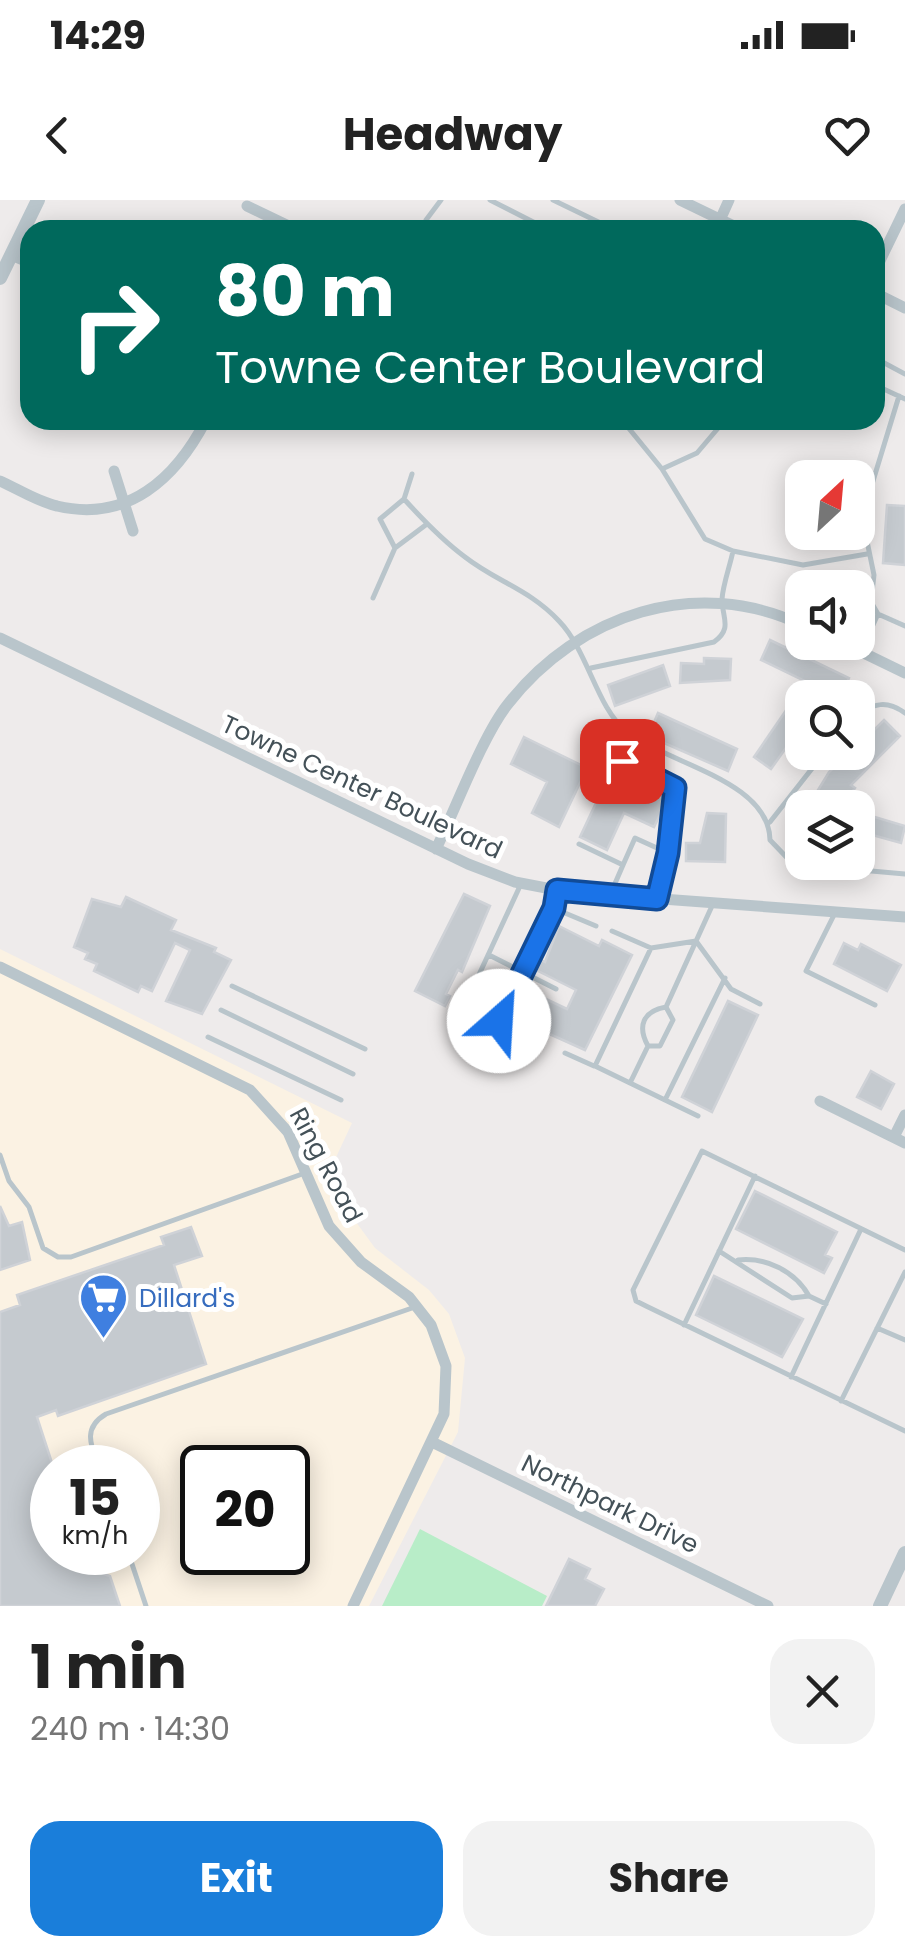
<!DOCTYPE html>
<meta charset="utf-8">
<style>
:root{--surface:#fff;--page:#f2f2f2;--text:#222;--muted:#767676;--accent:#1a7eda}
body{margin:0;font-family:Poppins,sans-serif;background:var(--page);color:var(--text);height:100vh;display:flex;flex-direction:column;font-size:38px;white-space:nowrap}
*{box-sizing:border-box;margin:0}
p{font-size:32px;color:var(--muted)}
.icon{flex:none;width:55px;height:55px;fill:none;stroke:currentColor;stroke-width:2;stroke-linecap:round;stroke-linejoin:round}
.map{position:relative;height:1406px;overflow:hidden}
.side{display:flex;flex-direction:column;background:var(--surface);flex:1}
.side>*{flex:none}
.banner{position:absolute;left:20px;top:20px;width:865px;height:210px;border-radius:30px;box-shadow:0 5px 25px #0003;background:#00695c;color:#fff;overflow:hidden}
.needle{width:65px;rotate:26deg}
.buttons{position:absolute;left:785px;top:260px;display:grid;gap:20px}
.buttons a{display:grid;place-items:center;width:90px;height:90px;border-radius:20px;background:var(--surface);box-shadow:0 5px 25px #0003;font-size:50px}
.speed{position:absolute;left:30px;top:1245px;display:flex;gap:20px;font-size:50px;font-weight:700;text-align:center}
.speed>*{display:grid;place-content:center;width:130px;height:130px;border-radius:50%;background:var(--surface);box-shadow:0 5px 25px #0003;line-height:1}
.speed small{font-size:25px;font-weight:400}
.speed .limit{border:5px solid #111;border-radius:15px;background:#fff;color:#111}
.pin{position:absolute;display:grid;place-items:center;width:85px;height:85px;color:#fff;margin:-42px;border-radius:20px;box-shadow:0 5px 15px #0006}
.me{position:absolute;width:110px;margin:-55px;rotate:26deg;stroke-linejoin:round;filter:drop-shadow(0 0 8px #0008)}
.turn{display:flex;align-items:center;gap:35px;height:210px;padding:0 30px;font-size:45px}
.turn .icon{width:130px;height:130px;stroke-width:2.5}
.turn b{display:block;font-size:70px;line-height:85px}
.round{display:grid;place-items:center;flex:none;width:105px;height:105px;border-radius:30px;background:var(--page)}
.overview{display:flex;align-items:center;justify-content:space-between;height:170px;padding:0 30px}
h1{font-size:60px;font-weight:700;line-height:75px}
.primary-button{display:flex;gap:20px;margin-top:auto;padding:20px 30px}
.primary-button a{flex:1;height:115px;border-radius:30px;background:var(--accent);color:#fff;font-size:40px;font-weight:700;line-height:115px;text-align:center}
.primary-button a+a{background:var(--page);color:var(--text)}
.status{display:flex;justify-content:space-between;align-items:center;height:70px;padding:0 50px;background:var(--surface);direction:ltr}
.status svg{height:28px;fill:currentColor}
header{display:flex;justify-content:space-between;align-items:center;height:130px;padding:0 30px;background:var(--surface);font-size:45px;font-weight:700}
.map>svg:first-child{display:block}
</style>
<div class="status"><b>14:29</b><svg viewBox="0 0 49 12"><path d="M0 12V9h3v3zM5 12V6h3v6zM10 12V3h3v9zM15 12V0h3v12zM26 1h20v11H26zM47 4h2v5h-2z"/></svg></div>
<header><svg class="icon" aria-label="back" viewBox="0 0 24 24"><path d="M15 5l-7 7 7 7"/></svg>Headway<svg class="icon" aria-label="heart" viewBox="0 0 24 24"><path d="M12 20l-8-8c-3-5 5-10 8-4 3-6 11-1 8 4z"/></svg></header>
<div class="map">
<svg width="905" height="1406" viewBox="0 0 905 1406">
<rect width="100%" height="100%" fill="#eeebeb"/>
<path fill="#fbf2e3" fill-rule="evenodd" d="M0,749l352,174 -21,45 6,28 38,52 54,42 20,24 16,44 -7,74 -89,174h-369zM52,1268h86v84h-86zM202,1268h86v84h-86z"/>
<path fill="#b8edc8" d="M420,1329l127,67 -5,10h-160z"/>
<path fill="#c5cacf" stroke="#cfd2d7" stroke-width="2.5" d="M887,305l18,1v59l-22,-2z
M770,440l79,38 -9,20 -79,-38z
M704,458l27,1 -1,21 -50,3 1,-20 23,1z
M663,465l7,21 -55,20 -7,-21z
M802,487v54l-6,9 -8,-5 -17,24 -17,-12z
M658,513l79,36 -9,22 -80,-35z
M884,520l16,16 -49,49 4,3 -8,12 -4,-2 -6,10h-30l22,-36 22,-20h7v-6z
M524,537l63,31 -28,59 -27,-14 15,-31 -36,-18z
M610,573l57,27 -13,27 -30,-14 -17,37 -27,-13z
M858,612l47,14 -4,17 -43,-12z
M707,613l19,1 -1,48 -39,-1v-18h14z
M464,694l26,12 -28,66 -4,-2 -12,24 4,2 -5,10 -30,-15z
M126,697l50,23 -5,10 45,18 -2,4 17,8 -29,54 -36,-13 24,-51 -15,-7 -23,48 -11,-5 -3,6 -44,-21 3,-7 -12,-5 3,-6 -14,-6 18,-48 29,8z
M559,726l40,20 3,-6 30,15 -47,95 -40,-18 -9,18 -31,-15 21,-33 -4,-2 5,-10 40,19 9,-19 -40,-20 5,-10 4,2z
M844,743l14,7 3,-6 40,21 -14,26 -53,-27z
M728,801l30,14 -46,97 -30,-15z
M871,871l23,13 -13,25 -24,-12z
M755,991l82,41 -12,23 7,3 -8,15 -88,-44z
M0,1006l9,20 13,-4 8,38 -30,10z
M191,1027l11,29 -28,9 32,99 -148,52 -2,-6 -19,7 15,46v89h31l6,17 21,7 10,30h-120v-294l20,-7 -3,-10 147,-50 -3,-8z
M714,1076l89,43 -21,38 -86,-42z
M569,1359l21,10 -5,10 19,10 -9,17h-49z"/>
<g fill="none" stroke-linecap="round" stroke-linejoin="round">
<path stroke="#b9c5cb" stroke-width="5" d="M490,0l59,30
M553,0l62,30
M425,30l1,-10 15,-20
M875,158l30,16
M875,185l30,14
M899,196l-37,121 12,58 -3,27 7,12 27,12
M622,220l40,49 43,70 28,12 70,14 64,-11
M662,269l35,-16 28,-33
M412,274l-8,25c19,21 38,41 61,58 32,25 64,32 94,64 29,30 38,87 67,110 41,33 143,49 144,109l23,24 112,10
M404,299l-24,20 15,29 32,-24
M373,398l22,-50
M862,449l16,-35
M591,468l123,-26c19,-14 8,-24 8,-43 1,-15 8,-33 11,-48
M858,518c14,-16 29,-18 47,-5
M623,561l52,26 -18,112
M770,622l55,-70
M579,644l44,21 -13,30
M623,665l12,-27 33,15
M553,708l43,18
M834,715l-28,56 69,34
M612,731l39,17 -56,118 35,17 18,-37h12l13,-26 -7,-13 46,-101
M651,748l45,-7 35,48 29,15
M489,755l67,34
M232,786l133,63
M464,807l56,-121
M221,810l132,64
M499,821l57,-128
M208,837l133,63
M648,846c-11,-20 -5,-35 18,-39
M565,853l29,13
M630,883l35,17 60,-122
M665,900l33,16
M0,955l9,26 20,26 14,41 15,9h13l234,-84
M905,1050l-203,-99 -69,139 3,11 10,5 259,125
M719,1051l73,47 17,-2 17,8
M738,1060c28,-3 57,11 71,36
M684,1125l71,-149
M877,1128l28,12
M791,1177l70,-148
M841,1201l64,-129
M99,1268c-8,-22 -17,-40 7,-54l309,-107
M128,1352l18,54"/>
<path stroke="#b9c5cb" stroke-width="11" d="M680,0l62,30
M247,6l50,24
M720,20l9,-20
M11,55l19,8
M875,71l30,-62
M875,93l30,15
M114,271l19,60
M0,281c18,8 38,21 57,25 71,17 119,-28 149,-86
M0,438l468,226 47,18 52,10 338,25
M841,442l64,31
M436,649c19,-39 47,-114 72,-145 70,-90 188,-129 294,-79
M0,767l250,123 38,42 41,94 32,36 48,35 22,28 15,41 -2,48 -91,192
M820,901l85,42
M894,937l11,-22
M432,1242l336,164"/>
<path stroke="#b9c5cb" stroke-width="14" d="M0,78l38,-78
M880,1406l25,-53"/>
</g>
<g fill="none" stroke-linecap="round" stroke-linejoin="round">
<defs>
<path id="route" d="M499,821l55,-113 3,-18 100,9 11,-46 7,-65 -53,-27"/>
</defs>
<use href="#route" stroke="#114b97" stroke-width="25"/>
<use href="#route" stroke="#1a73e8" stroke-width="18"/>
</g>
<defs>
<symbol id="supermarket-pin" viewBox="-11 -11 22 30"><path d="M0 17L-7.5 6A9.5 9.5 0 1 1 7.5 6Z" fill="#3f7fe0" stroke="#fff"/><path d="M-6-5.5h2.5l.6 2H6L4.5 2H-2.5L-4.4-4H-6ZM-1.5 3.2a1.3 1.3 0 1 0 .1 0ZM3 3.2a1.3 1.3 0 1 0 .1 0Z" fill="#fff"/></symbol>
</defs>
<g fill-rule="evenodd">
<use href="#supermarket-pin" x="76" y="1070" width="55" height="75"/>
</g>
<g text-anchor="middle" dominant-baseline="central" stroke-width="10" stroke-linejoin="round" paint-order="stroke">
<g font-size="25" fill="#445158" stroke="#fff">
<text transform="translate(362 587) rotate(25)">Towne Center Boulevard</text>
<text transform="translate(326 965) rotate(62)">Ring Road</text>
<text transform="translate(610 1304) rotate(26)">Northpark Drive</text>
</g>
<g font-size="25" fill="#366cbe" stroke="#fff" text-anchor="start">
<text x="139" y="1098">Dillard's</text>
</g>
</g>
</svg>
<div class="buttons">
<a><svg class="needle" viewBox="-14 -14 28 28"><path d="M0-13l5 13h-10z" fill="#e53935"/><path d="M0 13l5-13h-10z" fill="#767676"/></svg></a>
<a><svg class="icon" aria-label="sound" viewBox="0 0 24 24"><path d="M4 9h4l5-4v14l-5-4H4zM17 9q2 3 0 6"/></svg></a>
<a><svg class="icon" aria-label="search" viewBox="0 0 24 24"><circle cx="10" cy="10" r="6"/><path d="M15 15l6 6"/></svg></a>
<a><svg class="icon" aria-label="layers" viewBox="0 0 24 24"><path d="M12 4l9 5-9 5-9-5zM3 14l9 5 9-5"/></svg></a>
</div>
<div class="speed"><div>15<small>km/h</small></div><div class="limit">20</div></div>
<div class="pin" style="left:622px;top:561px;background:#d93025"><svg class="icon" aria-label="arrive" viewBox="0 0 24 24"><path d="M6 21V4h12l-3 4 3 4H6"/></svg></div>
<svg class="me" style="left:499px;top:821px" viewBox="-20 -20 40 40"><circle r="19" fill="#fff"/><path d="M0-13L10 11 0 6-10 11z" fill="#1a73e8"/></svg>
<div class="banner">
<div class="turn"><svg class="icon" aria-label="right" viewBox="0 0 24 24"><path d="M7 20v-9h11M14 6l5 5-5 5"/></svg><div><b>80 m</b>Towne Center Boulevard</div></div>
</div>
</div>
<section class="side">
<div class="overview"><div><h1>1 min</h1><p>240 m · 14:30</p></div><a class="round"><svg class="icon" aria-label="close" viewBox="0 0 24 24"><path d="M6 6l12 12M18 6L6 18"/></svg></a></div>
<div class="primary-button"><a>Exit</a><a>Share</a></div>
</section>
